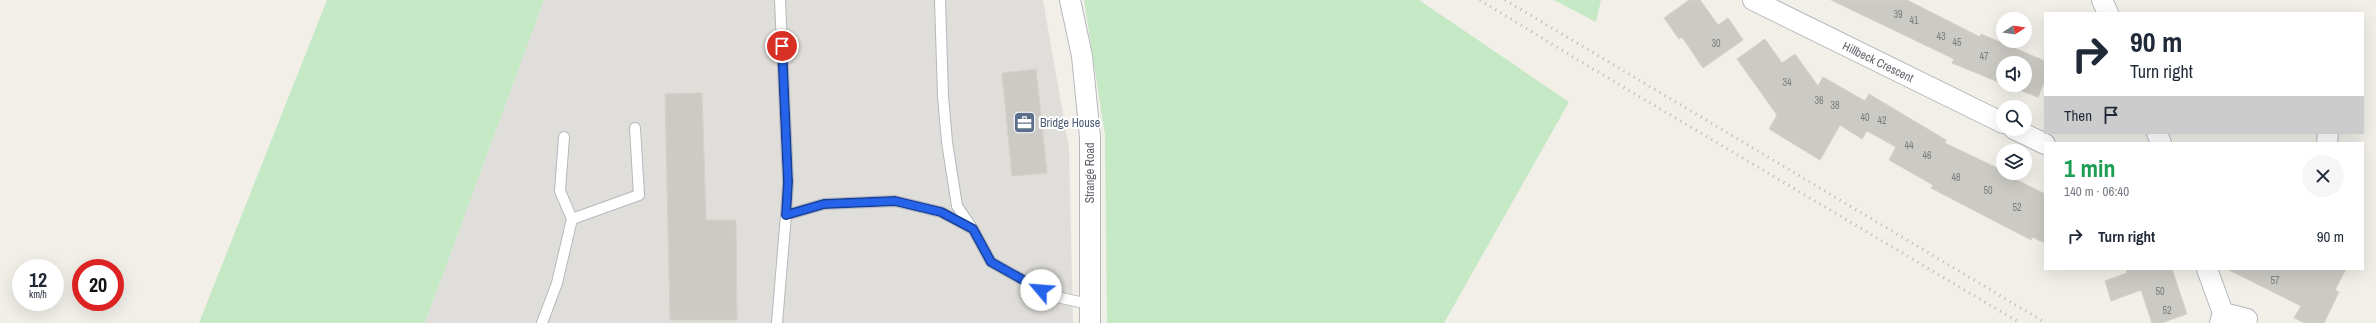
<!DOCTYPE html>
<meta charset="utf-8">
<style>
:root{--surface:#fff;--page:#f6f6f7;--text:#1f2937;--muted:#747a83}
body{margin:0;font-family:"Archivo Narrow",sans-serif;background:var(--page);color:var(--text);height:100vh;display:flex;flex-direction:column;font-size:15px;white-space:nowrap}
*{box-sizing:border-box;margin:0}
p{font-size:13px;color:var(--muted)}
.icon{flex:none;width:22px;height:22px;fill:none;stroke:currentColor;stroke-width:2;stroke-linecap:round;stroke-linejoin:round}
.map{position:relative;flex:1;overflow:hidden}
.panel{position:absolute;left:2044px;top:142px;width:320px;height:128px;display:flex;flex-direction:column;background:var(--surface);border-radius:0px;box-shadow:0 4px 16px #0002}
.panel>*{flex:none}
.hud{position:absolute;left:2044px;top:12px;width:320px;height:122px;border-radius:0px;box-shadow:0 4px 16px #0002;background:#fff;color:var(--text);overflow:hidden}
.needle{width:26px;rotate:78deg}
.fabs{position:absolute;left:1996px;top:12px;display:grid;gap:8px}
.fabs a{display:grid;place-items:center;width:36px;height:36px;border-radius:50%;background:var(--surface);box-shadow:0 4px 16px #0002;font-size:20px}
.speed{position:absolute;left:12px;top:259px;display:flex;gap:8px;font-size:20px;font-weight:700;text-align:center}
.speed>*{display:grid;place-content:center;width:52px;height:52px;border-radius:50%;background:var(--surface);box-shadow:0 4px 16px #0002;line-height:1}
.speed small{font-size:10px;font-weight:400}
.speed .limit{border:6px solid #d22;background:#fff;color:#111}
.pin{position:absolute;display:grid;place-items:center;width:34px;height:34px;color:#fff;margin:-17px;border:2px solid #fff;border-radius:50%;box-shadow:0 1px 4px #0007}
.me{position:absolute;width:44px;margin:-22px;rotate:297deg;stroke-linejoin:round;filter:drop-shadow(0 0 3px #0008)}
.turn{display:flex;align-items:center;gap:14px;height:84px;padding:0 20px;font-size:18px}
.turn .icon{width:52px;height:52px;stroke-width:2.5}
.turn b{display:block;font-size:28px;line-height:34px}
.then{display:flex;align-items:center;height:38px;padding:0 20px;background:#0003;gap:8px;font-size:15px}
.round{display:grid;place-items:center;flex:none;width:42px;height:42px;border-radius:21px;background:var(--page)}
.headline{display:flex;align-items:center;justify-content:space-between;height:68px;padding:0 20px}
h1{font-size:24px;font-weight:800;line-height:30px;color:#1e9e55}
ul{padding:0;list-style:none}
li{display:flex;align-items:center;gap:12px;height:52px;padding:0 20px}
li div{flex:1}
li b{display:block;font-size:15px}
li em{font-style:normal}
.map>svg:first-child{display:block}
</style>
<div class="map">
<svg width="2376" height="323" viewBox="0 0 2376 323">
<rect width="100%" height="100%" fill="#f1efe8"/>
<path fill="#e0deda" d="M544,0h499l26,149 4,174h-648z"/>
<path fill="#c5e8c5" d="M327,0h217l-119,323h-226z
M1084,0h335l150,102 -125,221h-337l-2,-188z
M1554,0h47l-5,22z"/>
<path fill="#cccac5" stroke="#d6d1c6" d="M1689,0h11l18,25 10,-7 15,22 -40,28 -21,-31 -3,2 -15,-21z
M1831,0h76l73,37 1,-3 64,27v19l-7,17 -33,-12h20v-22h-22v21l-51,-21 2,-4z
M1765,39l17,24 13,-9 23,32 5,-9 42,24 4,-7 77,46 -1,3 67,32 -1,2 34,17v49l-13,-6 -1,3 -100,-52 2,-3 -44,-25 7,-13 -29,-16 -5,8 -22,-14 -20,35 -51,-31 8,-14 -40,-56z
M1036,69l11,104 -35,3 -10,-103z
M702,93l4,127h30l1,100h-67l-5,-226z
M2126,269h46l15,45 -26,9h-9l-11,-33 -30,11 -6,-20 22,-8z
M2227,269h119l-11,21 4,2 -15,31h-19l-11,-5 7,-12z"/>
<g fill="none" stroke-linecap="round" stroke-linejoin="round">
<defs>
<path id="service" d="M780,0l8,182 -2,33
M940,0l3,96 4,46 10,64 15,22
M572,219l67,-24 -4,-67
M542,323l15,-40 15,-64 -12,-28 4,-54
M777,323l9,-108 38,-11 71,-3 46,11 32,17 18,33 61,34 37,8"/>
<path id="minor" d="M1070,0l12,56 8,81v186
M1753,0l250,123
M2102,0l6,13
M2014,129l31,15
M2157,133l4,10
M2327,143l1,-10
M2207,269l16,44
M2220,323l3,-10 24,6"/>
</defs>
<use href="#service" stroke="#b5b8bc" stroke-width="12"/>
<use href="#minor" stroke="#b5b8bc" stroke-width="22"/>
<use href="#service" stroke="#fff" stroke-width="10"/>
<use href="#minor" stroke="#fff" stroke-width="20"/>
<path stroke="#b6b7b8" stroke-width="3" stroke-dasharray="1 5" stroke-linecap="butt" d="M1480,0l98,60 442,263
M1505,0l541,323"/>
</g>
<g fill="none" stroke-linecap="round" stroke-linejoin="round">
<defs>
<path id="route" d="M782,46l6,136 -2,33 38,-11 71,-3 46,11 32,17 18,33 50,28"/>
</defs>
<use href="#route" stroke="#184099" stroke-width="10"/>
<use href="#route" stroke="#2563eb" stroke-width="7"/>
</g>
<defs>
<symbol id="office-square" viewBox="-11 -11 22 22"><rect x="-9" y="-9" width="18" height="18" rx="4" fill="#5c6f8a" stroke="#fff"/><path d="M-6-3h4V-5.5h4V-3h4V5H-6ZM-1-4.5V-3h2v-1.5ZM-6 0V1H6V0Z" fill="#fff"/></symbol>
</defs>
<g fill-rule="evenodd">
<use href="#office-square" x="1012" y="110" width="25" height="25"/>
</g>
<g text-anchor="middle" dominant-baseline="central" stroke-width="4" stroke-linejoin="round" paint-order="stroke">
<g font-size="10" fill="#7a7d7f">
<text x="1898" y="14">39</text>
<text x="1914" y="20">41</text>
<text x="1941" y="36">43</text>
<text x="1957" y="42">45</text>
<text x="1716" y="43">30</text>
<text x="1984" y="56">47</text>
<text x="1787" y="82">34</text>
<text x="1819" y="100">36</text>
<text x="1835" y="105">38</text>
<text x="1865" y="117">40</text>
<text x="1882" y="120">42</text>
<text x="1909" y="145">44</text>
<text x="1927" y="155">46</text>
<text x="1956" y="177">48</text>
<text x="1988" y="190">50</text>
<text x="2017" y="207">52</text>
<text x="2275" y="280">57</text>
<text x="2160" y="291">50</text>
<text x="2167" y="310">52</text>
</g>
<g font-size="12" fill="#5f6368" stroke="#fff">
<text transform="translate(1878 62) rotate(26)">Hillbeck Crescent</text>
<text transform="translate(1090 173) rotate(-90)">Strange Road</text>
</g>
<g font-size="12" fill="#4e5e75" stroke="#fff" text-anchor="start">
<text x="1040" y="123">Bridge House</text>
</g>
</g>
</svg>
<div class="fabs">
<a><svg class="needle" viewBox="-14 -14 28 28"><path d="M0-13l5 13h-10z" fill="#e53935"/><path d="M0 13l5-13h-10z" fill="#747a83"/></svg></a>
<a><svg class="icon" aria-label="sound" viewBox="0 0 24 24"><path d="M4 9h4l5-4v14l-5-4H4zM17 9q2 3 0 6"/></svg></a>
<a><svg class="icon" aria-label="search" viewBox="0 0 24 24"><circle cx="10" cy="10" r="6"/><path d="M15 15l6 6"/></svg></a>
<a><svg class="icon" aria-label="layers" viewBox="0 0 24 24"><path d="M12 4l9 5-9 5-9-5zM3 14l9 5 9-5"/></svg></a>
</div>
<div class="speed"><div>12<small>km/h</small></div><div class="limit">20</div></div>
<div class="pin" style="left:782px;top:46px;background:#d93025"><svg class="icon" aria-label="arrive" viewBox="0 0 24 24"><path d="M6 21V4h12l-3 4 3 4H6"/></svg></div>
<svg class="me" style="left:1041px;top:290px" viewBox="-20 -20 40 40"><circle r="19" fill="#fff"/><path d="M0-13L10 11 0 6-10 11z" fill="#2563eb"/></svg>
<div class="hud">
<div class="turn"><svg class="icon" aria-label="right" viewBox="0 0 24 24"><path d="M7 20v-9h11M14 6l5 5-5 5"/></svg><div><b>90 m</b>Turn right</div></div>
<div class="then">Then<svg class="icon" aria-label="arrive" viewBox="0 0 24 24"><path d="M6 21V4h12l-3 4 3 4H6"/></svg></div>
</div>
<section class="panel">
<div class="headline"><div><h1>1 min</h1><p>140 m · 06:40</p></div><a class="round"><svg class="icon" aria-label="close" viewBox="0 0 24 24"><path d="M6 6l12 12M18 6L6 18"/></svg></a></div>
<ul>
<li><svg class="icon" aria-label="right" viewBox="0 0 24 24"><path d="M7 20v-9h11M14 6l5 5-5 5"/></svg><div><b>Turn right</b></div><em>90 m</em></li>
</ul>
</section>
</div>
